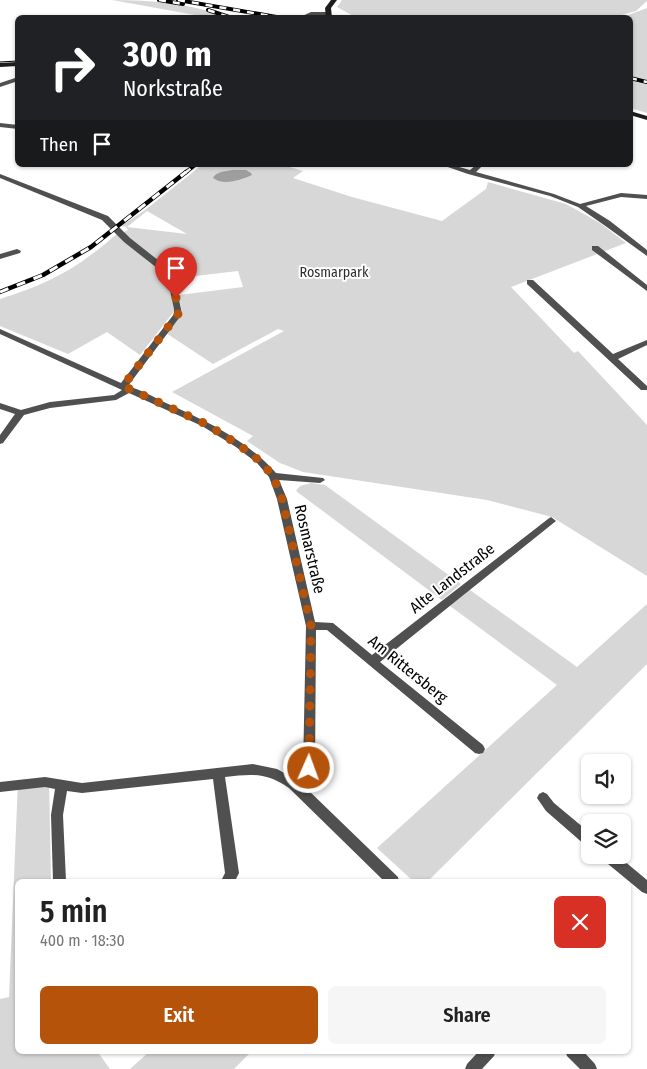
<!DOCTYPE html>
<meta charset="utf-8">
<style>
:root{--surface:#fff;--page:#f6f6f6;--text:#222;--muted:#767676;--accent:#b45309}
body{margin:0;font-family:"Fira Sans Condensed",sans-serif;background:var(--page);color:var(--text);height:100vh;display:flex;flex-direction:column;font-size:19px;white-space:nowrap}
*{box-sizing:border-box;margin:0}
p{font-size:16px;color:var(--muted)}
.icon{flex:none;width:28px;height:28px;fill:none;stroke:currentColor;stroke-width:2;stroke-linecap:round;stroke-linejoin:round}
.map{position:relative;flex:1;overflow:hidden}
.details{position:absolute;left:15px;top:879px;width:616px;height:175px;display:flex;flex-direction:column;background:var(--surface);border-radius:8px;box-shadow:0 1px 4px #0004}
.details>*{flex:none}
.guide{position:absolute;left:15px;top:15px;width:618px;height:152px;border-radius:8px;box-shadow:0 1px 4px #0004;background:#202124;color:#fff;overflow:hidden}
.tools{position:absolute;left:581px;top:754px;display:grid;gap:10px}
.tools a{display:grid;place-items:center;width:50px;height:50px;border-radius:8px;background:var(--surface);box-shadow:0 1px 4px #0004;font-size:25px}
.pin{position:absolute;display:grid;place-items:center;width:42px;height:42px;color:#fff;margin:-51px -21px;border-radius:50% 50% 50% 0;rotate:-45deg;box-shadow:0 0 5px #0007}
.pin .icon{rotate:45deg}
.me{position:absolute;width:55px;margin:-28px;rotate:2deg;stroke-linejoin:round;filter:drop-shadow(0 0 4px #0008)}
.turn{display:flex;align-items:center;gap:18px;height:105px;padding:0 25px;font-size:22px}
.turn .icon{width:65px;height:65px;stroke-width:2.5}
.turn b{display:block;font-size:35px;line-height:42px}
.then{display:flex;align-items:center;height:48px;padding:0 25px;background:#0003;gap:10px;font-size:19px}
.round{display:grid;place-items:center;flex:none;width:52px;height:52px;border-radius:8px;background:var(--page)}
.headline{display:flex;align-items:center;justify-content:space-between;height:85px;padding:0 25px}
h1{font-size:30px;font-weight:600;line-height:38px}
.cta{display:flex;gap:10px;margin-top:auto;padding:10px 25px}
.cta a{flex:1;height:58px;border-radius:8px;background:var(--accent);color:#fff;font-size:20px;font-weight:600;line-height:58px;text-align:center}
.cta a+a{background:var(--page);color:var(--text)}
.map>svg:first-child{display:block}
</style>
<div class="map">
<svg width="647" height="1069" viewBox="0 0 647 1069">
<rect width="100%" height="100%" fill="#fff"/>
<path fill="#d7d7d7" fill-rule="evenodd" d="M112,0c40,0 77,3 115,17h-21z
M342,0h305v1l-11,10 -25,7h-254l-20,-11z
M647,8v105l-17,-5v-90l-7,-1z
M202,165h81l20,6 -10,7 59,19 90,24 44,-32 2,-7 78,22 34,19 26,20 -115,44 63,66 4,-2 69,74v151l-95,-59 -65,-17 -184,-28 -23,-9 -33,-22 6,-5 -81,-44 112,-61 -6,-2 -65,35 -47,-31 16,-20 -3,-18 64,-8 -5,-16 -51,6v-2l-12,3 -2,-4 -51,-41 6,-3 -2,-3 -5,-1 24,-16zM147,211l40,23 -60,-7z
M117,234l49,42 9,34 -35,45 -33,-23 -39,22 -68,-28v-27c32,-10 66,-24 92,-45 9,-6 16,-13 25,-20z
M311,483l14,2 136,99 -19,16 -146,-109 4,-5z
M470,590l107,77 70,-63v60l-219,217h-15l-36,-33 180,-163 -107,-79z
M49,778l2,103h-33v170h79l13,18h-110v-70l9,-2 9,-216z
M150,1051h102l-18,18h-104z"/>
<path fill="#9e9e9e" d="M234,170h12l5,3 1,2c-11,5 -29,11 -39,3 3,-7 14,-7 21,-8z"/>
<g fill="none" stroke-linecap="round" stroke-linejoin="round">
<path fill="#505050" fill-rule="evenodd" d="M311,12h17l3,2 -3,2 -30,2z
M18,77v4l-18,6v-4z
M0,123l18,2v4l-18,-2z
M442,165h10l18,5 6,-5h7l-7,7 78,22 26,10 41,-11 26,2v4l-26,-2 -35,9 24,15 37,29v6l-43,-31 -26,-18 -28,-11 -82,-22z
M0,174l108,42 22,22 38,30 6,7 8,39 -54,72c13,4 26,11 38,17 40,18 80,36 110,70l47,5 2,2 -5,3 -41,-3 8,19 28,123 18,1 39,32 176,-136 3,-2 5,4 -176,141 103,83 2,4 -2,4 -4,1 -4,-1 -148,-123h-11l-1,139 -9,19 92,89 1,4h-15l-95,-93c-23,-16 -38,-14 -64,-11l14,96 -4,8h-14l4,-8 -12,-94 -131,14 -15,-2 -4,24 3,66h-13l-2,-66 4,-26 -10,-2 -45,5v-10l45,-5 37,6 171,-19 24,5 20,11 6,-11 3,-143 -29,-127 -8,-22 -12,-14 -21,-16 -34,-21 -73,-33 -13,7 -66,8 -26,7 -21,28 -3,1v-9l15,-21 -15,-5v-6l21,7 29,-8 64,-7 8,-5 -122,-56v-5l121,54 53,-69v-5l-7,-32 -5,-5 -38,-30 -22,-22 -102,-42z
M592,246h6l49,39v6l-55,-41z
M17,249l4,2 -1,2 -20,6v-5z
M527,280h6l80,74 34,-14v5l-29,14 29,27v4h-6l-114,-106z
M543,792l4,2 7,9 36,30v14l-5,-2 -39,-34 -9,-13 2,-4z
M601,855h16l30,25v14l-5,-2 -40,-33z
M479,1051h17l-2,5 -12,13h-17l2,-5z
M565,1051h18l12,13 2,5h-17l-13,-13z"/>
<path fill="#1d1d1d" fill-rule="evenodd" d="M331,0h6l-6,8 1,10h-6l-1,-10z
M18,62v4l-18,1v-4z
M630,111l17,5v4l-17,-5z"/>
<path stroke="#000" stroke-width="1" d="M0,62l18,-1"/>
<defs>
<path id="rail-far1" d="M159,0l24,4
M178,0l104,18
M208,10l24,8
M630,78l17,4
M185,173l10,-8"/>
<path id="rail" d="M0,292l43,-17 48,-28 95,-75"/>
</defs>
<use href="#rail-far1" stroke="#000" stroke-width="4"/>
<use href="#rail" stroke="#000" stroke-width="4.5"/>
<use href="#rail-far1" stroke="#fff" stroke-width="2.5" stroke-dasharray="7" stroke-linecap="butt"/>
<use href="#rail" stroke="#fff" stroke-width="3" stroke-dasharray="9" stroke-linecap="butt"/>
</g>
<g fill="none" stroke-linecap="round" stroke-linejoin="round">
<path stroke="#b45309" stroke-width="9" stroke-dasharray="0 16.2" d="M176,298l2,16 -55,72 83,38 33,21 21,16 13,15 9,23 29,127 -2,142"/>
</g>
<g text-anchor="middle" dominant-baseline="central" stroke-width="4" stroke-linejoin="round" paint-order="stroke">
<g font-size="14" fill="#2e2e2e" stroke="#fff">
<text x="334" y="272">Rosmarpark</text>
</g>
<g font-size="16" fill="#000" stroke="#fff">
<text transform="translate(310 549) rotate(77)">Rosmarstraße</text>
<text transform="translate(452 578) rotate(-38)">Alte Landstraße</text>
<text transform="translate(408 669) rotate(39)">Am Rittersberg</text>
</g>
</g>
</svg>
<div class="tools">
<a><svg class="icon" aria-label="sound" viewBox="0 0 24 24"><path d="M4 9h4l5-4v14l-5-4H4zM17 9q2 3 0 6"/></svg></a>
<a><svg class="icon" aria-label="layers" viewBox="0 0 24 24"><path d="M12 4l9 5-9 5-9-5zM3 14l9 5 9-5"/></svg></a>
</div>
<div class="pin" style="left:176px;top:298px;background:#d93025"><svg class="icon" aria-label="arrive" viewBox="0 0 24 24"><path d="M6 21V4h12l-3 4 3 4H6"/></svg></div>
<svg class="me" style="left:309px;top:768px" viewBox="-20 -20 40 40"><circle r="17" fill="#b45309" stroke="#fff" stroke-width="3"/><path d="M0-11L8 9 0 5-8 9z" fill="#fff"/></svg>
<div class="guide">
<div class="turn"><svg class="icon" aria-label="right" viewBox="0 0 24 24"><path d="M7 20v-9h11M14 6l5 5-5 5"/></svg><div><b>300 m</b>Norkstraße</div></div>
<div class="then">Then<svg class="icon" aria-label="arrive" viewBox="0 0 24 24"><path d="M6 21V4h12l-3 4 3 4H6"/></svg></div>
</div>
<section class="details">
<div class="headline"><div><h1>5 min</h1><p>400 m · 18:30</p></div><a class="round" style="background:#d93025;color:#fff"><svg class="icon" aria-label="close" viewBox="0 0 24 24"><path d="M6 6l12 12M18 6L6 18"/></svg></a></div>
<div class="cta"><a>Exit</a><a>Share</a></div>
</section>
</div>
